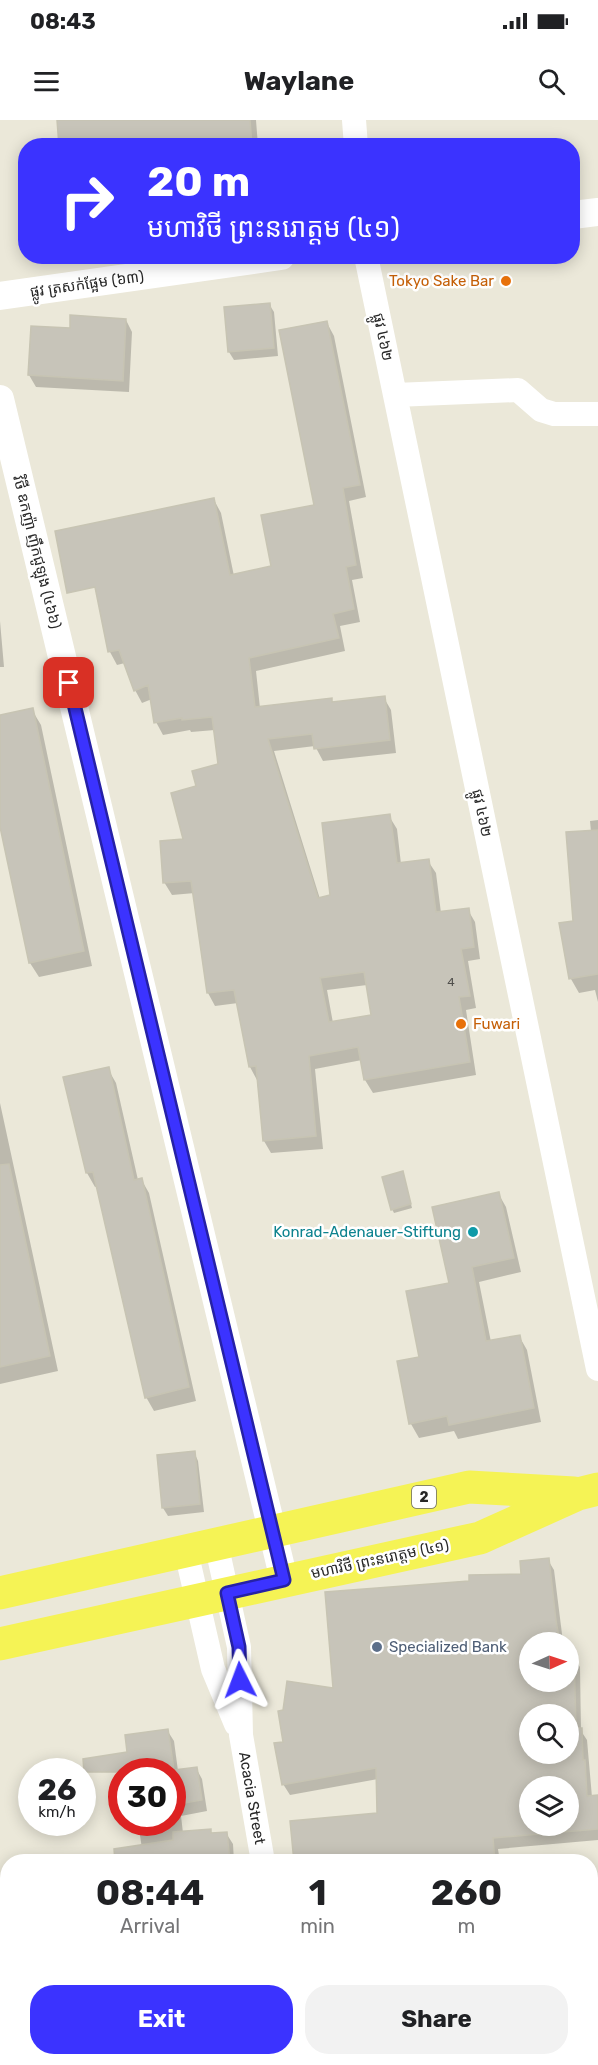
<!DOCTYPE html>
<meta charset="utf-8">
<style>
:root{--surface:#fff;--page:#f2f2f2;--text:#202124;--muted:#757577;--accent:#3b33ff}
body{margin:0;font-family:Rubik,"Noto Sans Khmer",sans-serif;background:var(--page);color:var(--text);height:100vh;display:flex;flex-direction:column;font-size:22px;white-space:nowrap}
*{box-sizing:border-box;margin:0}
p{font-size:20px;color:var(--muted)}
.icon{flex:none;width:33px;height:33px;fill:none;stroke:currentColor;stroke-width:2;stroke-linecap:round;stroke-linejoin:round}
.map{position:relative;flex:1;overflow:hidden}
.side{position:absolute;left:0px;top:1734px;width:598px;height:212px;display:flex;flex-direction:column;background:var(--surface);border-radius:24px 24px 0 0;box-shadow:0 3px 15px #0003}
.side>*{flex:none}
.banner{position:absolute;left:18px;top:18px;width:562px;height:126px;border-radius:24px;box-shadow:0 3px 15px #0003;background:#3b33ff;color:#fff;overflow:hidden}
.needle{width:39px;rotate:87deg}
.buttons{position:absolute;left:519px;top:1512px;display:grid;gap:12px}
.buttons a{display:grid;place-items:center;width:60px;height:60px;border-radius:50%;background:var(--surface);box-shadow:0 3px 15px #0003;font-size:30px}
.speed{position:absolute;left:18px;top:1638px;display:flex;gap:12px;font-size:30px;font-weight:700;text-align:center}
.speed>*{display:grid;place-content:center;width:78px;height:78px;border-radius:50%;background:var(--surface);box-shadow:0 3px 15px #0003;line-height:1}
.speed small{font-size:15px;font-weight:400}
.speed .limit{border:9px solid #d22;background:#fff;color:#111}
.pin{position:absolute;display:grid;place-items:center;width:51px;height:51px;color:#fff;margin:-26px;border-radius:12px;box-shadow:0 3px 9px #0006}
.me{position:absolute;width:66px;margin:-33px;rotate:357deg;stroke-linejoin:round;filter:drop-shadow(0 0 4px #0008)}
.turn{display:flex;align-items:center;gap:21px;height:126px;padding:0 30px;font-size:27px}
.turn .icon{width:78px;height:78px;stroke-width:2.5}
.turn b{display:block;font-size:42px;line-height:51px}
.eta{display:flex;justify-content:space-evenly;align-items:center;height:102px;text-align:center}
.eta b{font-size:36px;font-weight:700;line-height:42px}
.action{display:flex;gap:12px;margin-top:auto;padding:12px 30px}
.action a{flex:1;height:69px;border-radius:24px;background:var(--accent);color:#fff;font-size:24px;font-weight:700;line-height:69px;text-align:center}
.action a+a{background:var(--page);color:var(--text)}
.status{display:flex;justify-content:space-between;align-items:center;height:42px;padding:0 30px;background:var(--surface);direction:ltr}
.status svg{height:16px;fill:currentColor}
header{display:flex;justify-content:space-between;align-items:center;height:78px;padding:0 30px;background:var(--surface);font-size:27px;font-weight:700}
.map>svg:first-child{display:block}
</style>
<div class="status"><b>08:43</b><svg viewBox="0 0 49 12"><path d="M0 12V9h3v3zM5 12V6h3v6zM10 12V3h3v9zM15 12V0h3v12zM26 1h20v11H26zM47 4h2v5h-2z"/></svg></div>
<header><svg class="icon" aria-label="menu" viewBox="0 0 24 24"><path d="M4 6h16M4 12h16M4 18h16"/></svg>Waylane<svg class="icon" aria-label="search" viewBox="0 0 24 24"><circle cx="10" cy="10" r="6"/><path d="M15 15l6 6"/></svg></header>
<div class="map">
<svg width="598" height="1945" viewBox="0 0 598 1945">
<rect width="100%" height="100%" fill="#ebe8d9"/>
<path fill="#0003" fill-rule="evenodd" d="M59,0h197l2,26h-197z
M269,184l5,8 4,44 -44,4 -5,-8 -4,-43z
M126,200l6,12 -3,60 -93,-5 -7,-12 42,-46z
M327,203l7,13 32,161 -17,4 14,77 -11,2 8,42 -20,4 5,25 -89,20 4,37 71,-9 2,4 51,-5 7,12 5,43 -73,8 -8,-15 -41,5 46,148 12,-2 57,-81 8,13 4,35 27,-3 8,12 5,40 27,-3 7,12 5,37 -12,2 8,47 -10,2 10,65 -103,18 -8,-13 -3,-20 -47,9 8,80 -52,4 -7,-12 -7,-61 -7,-13 -12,-64 -23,3 -7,-13 -13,-100 -23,2 -8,-13 21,-41 12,-54 23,-22 -5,-35 -24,2 -1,-2 -27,5 -7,-13 -4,-23 -10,4 -7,-13 -10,-27 -8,2 -7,-13 -10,-47 114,-105 7,13 13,63 39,-8 42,-61zM367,865l5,31 -39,7 -6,-33z
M0,501l4,46h-4z
M32,590l9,15 51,241 -53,11 -9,-14 -30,-144v-102z
M598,700v182l-3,-12 -16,3 -8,-14 3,-57 17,-90 -1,-11z
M108,949l8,14 22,97 3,-1 8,14 47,208 -42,10 -8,-14 -48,-211 -3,1 -8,-14z
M0,983l58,268 -58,13z
M404,1057l8,31 -18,5 -2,-4z
M498,1073l8,14 15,65 -42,10 12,60 28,-6 8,14 14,72 -83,17 -4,-8 -35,7 -8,-14 -13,-61 23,-5 30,-74z
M194,1332l4,9 6,51 -36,4 -5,-8z
M548,1440l6,10 9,72h-33v40h38l5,-26 7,11 1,64 6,9 5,57h6v43l-100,9 2,13h-204l83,-47 -1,-36 -88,16 -7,-11 2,-41 50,-54 136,-107 52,-7zM530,1594h38v40h-38zM530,1666h38v40h-38z
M167,1610l7,11 4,30 18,-3 6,11 5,32 -26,5 2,17 27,-3 2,4 14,-1 7,11 1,18h-90l-6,-40h34v-50h-50v30l-7,-46 14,-2z
M97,1938h158v7h-157z
M376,1938h78v7h-52l-1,-3 -22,3z"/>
<path fill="#c7c4b9" stroke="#c7c4b3" stroke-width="1.5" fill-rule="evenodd" d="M57,0h193l2,26h-193z
M270,183l4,45 -46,4 -4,-45z
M70,195l56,4 -3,62 -95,-6 3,-49 39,2z
M327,201l33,164 -17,3 13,77 -10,2 8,42 -21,5 6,24 -90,20 6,49 77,-9v4l53,-6 5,44 -76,9 -2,-15 -44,5 50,159 12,-3 -8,-72 68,-9 7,49 32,-4 7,53 33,-4 5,39 -13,2 9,47 -11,1 11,65 -106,18 -6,-33 -49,9 7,80 -53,5 -7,-75 -7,1 -15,-77 -27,3 -16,-112 -28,2 -3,-42 23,-2 -12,-46 25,-7 -4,-15 26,-7 -6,-47 -30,3v-2l-28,5 -6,-38 -14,6 -15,-41 -11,2 -13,-65 -28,6 -12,-62 159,-33 16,77 41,-9 -10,-51 53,-10 -35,-175zM364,852l7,43 -42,7 -9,-44z
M33,588l51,243 -55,12 -29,-136v-112z
M598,710v144l-29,5 -10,-56 14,-2 -7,-89z
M109,947l25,113 8,-2 47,209 -44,11 -52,-226 -7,1 -23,-96z
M9,1044l41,192 -50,11v-202z
M403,1051l8,33 -20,6 -9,-33z
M499,1072l15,66 -42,9 14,74 34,-6 14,73 -85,17 -2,-9 -38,8 -12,-63 22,-4 -13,-66 43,-8 -17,-76z
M195,1331l5,53 -38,4 -5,-53z
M549,1438l7,63 4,21h-30v40h38v-28h6l2,74h6l1,32h2l2,36 11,-1v34l-105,9 2,24h-201l-4,-41 87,-8 -1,-45 -94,17 -8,-42 9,-1 -5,-31 5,-1 4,-29 46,7 -8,-96 144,-11v-6l52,-1 -1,-13zM530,1594h38v40h-38zM530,1666h38v40h-38z
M168,1609l6,41 23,-3 5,33 -30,5v-33h-88l-1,-13 44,-7 -2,-17z
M211,1709v4l16,-1 3,30h-115l-1,-13 59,-9v-8z"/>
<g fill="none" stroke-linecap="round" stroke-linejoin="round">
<path stroke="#fff" stroke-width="24" d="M354,0l2,26
M366,136l232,1113
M395,275l123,-5 23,20 13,4h44
M216,1423l23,104 2,88 22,127
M186,1431l27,118 23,55
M297,1938l2,7"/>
<path stroke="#fff" stroke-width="28" d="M573,95l25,-3
M0,176l281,-40
M0,279l284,1181"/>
<path stroke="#f5f355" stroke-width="33" d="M0,1473l469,-106 105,6
M0,1524l480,-106 98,-44 20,-5"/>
</g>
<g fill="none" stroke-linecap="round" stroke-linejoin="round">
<defs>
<path id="route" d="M69,563l215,897 -57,13 12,54 1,33"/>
</defs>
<use href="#route" stroke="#2621a6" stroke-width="15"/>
<use href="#route" stroke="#3b33ff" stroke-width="10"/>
</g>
<g fill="#e8710a" stroke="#fff" stroke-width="2">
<circle cx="506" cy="161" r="6"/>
<circle cx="461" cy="904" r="6"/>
</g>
<circle fill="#0f9aa8" stroke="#fff" stroke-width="2" cx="473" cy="1112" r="6"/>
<circle fill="#5c6f8a" stroke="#fff" stroke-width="2" cx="377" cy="1527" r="6"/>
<g text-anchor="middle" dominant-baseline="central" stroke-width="5" stroke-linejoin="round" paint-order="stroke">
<g font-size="12" fill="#504f4c">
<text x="451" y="862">4</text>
</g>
<rect fill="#fff" stroke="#686868" stroke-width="1.5" x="412" y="1366" width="24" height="22" rx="4.5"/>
<g font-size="14" font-weight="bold" fill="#282828">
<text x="424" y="1377">2</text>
</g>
<g font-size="15" fill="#c56008" stroke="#fff" text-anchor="end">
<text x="494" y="161">Tokyo Sake Bar</text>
<text x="473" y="904" text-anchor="start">Fuwari</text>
</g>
<g font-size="15" fill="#282828" stroke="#fff">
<text transform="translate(87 164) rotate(-8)">ផ្លូវ ត្រសក់ផ្អែម (៦៣)</text>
<text transform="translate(383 217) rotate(78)">ផ្លូវ ៤៦២</text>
<text transform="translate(37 432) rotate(76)">វិថី ឧកញ៉ា ញឹកជូឡុង (៤៦៦)</text>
<text transform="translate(482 693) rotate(78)">ផ្លូវ ៤៦២</text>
<text transform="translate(380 1439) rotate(-12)">មហាវិថី ព្រះនរោត្តម (៤១)</text>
<text transform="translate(252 1678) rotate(80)">Acacia Street</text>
</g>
<g font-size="15" fill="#0d838f" stroke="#fff" text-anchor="end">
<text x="461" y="1112">Konrad-Adenauer-Stiftung</text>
</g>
<g font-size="15" fill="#4e5e75" stroke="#fff" text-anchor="start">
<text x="389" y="1527">Specialized Bank</text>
</g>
</g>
</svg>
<div class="buttons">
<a><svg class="needle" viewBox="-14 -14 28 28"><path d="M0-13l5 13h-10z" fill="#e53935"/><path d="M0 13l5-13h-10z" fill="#757577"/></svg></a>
<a><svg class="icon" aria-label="search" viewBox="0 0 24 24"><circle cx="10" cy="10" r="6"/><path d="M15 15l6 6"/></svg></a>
<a><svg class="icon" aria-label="layers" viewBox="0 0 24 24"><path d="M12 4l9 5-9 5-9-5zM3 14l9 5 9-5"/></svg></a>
</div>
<div class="speed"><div>26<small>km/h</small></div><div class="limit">30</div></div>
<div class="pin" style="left:69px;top:563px;background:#d93025"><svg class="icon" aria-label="arrive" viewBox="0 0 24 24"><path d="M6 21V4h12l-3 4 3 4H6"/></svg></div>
<svg class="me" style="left:240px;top:1560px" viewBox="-20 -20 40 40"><path d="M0-17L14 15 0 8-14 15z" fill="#3b33ff" stroke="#fff" stroke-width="4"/></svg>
<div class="banner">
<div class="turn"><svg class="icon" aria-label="right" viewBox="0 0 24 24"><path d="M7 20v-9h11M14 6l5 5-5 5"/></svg><div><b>20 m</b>មហាវិថី ព្រះនរោត្តម (៤១)</div></div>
</div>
<section class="side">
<div class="eta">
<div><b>08:44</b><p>Arrival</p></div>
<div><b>1</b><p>min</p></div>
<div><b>260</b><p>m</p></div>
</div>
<div class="action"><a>Exit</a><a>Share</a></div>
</section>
</div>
